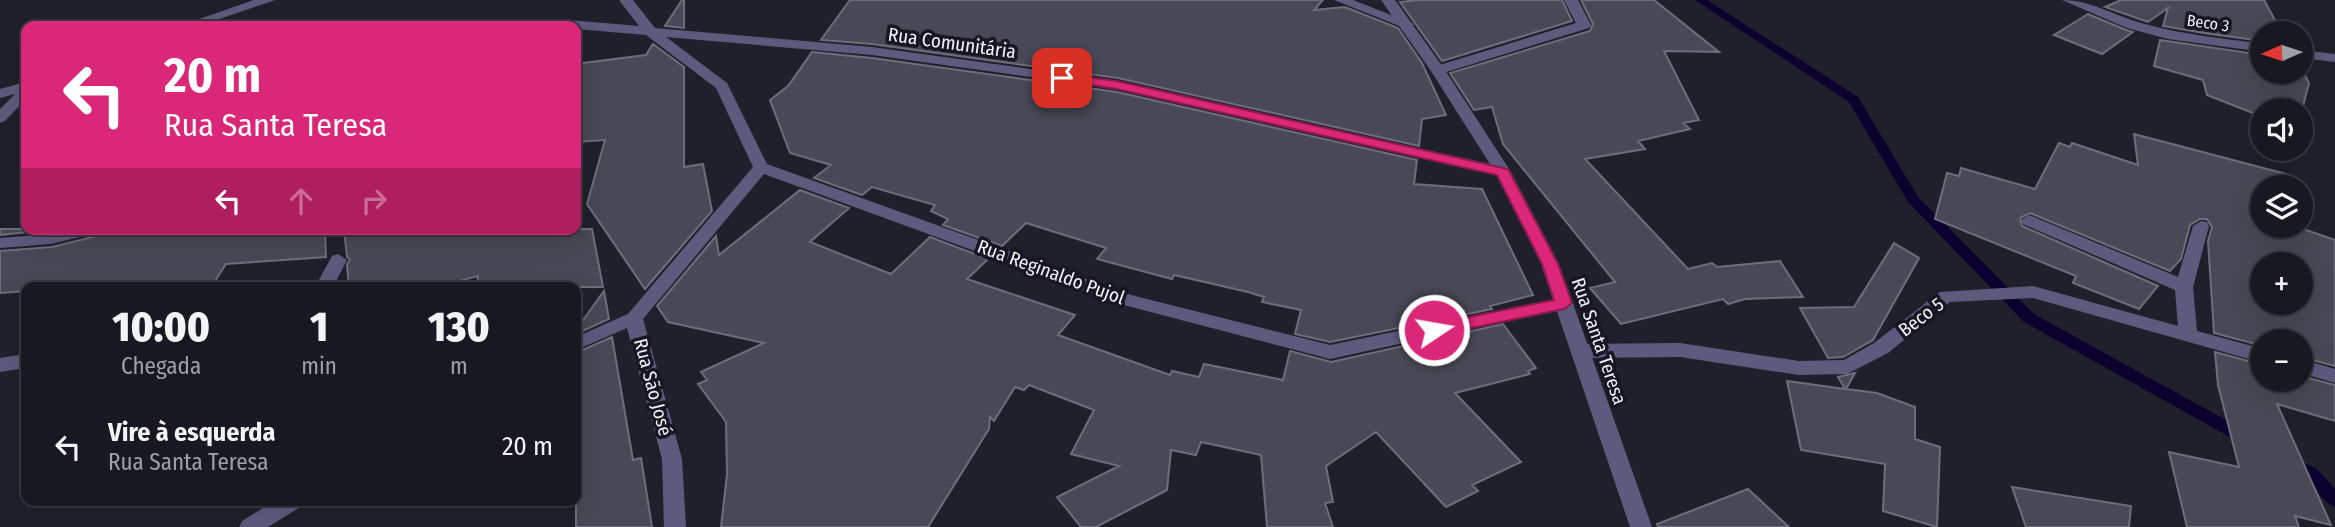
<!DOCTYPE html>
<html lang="pt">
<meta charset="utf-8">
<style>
:root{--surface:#181821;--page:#21212a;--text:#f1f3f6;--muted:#9fa0a5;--line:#36373f}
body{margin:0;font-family:"Fira Sans Condensed",sans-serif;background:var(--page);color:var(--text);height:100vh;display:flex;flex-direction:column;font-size:26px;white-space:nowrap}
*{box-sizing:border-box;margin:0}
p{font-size:23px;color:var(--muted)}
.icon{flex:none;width:38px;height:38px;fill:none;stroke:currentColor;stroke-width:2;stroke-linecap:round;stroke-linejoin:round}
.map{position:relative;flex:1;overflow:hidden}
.details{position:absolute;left:21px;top:282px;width:560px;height:224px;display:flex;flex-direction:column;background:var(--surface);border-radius:14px;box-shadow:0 7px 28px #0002,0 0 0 2px var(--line)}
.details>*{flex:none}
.top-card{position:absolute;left:21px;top:21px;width:560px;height:214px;border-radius:14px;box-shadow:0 7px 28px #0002,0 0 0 2px var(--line);background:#db2777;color:#fff;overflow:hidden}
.needle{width:46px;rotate:267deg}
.tools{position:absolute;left:2250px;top:21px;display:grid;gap:14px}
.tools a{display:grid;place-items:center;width:63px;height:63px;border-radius:50%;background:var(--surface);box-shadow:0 7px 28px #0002,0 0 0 2px var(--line);font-size:35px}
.pin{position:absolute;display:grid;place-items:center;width:60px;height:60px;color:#fff;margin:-30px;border-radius:14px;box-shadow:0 4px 10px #0006}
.me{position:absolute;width:77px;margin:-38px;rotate:78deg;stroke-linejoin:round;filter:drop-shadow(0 0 5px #0008)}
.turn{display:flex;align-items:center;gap:24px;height:147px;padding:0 28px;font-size:32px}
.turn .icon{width:91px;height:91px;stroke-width:2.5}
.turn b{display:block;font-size:49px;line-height:60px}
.lanes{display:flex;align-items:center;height:66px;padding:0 28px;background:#0003;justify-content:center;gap:35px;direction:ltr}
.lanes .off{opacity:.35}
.eta{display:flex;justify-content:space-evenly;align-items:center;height:119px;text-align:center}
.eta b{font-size:42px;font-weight:800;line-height:49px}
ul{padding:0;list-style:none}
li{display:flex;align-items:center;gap:21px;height:91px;padding:0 28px}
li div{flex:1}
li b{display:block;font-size:26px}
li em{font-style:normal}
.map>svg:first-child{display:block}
</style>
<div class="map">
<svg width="2335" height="527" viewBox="0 0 2335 527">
<rect width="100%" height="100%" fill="#20202c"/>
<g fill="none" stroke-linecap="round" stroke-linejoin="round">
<path fill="#0c002f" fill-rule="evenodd" d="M1695,0h12l151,97 60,100 116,117 217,120 2,4 -2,4 -6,2 -6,-2 -215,-120 -116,-120 -59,-100z
M2291,457l26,12 18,20v18c-13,-5 -19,-19 -29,-28 -8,-6 -18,-7 -23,-16l2,-4z"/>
</g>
<path fill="#484856" stroke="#6d6d7c" stroke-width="2" fill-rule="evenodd" d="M682,0h2v28l-19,-2z
M850,0h473l-9,10 31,-3 53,21 24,35 24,52 -24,4 -3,27 -301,-68 -246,-34 -51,-4z
M1419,0h143l10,21 -130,40 -42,-59z
M1581,0h73l65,52 -55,-1 35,69 -16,3 7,6 -52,12 7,8 -60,10 103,110 24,-6 5,4 63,-6 23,36 -58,2 -17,5 -5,-5 -102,25 -31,-36 25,-6 -112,-138 -11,-37 -18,3 -24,-37 140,-42 3,-7z
M2121,0h143l18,33h-19v8l-59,-8 -41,-7 5,-18 -20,14 -43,-15z
M2088,14l38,16 7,2 -31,22 -48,-19z
M2160,40l103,15v17h38v-4l8,15 -8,31v-4h-38v7l-56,-22 -4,-15 -49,-14z
M653,44l31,23v100l19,-3 9,47 -67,78 -58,-85 18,-64 -29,2v-78l70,-9z
M812,52l60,6 245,34 300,68 -3,24 68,5 51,106 -43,11 2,3 -162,33 -35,-8 6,-24 -39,-8 2,-5 -16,-5 -74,-17 -2,4 -75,-20 9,-11 -80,-25 -24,23 -59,-21 5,-6 -17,-8 4,-6 -63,-18 -10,8 -48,-17 17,-13 -41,-12 -20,-53 18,-14z
M2134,134l152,40 -4,13h-19v39h32l40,14v126l-34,-9v-16h-38v5l-49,-13 -6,-92 4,-14 -5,-8h-7l-10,6 -9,34 -11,12 -140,-58 -10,5 2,8 136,60 -19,23 -66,-26 3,-7 -141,-57 12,-46 12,3 2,-8 74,21 24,-46 11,4 2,-4 66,22zM2263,264h38v39h-38z
M800,190l49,18 -39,34 81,32 39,-37 58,22 -21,20 108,36 -17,20 112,40 2,-4 27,6 5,-13 79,16 7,-29 41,11 172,-38 33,44 -8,3 2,3 -75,19 66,69 -49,23 6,6 -32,16 -70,-75 -50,34 7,36 -8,1 8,24h-66l-6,-72 -60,-13 -5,13 -25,-5 -4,40 -71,37h-15l-24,-30 62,-31 -48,-12 23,-44 -65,-25 -5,5 -9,-3 -21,34 -4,-4 -1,12 -61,98h-207l6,-53 -1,-52 -28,-38 9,-4 -6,-8 63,-29 -96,-21 -11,-16 59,-70 3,19z
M0,229h58l-58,6z
M100,229h225l1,28 -100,7 -15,23h-185v4l-26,2v-42l52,-4 45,-11z
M344,229h248l11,58h-126l1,-11 -42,11h-87l-2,-22 3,-6 -3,-2z
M1894,243l25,15 -46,82 -30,17 -15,1 -28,-50 54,-1z
M604,291l5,28 -33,15v-4z
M612,337l21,123 8,-2 11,69h-76v-174z
M2215,352l48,13v15h38v-4l34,9v36l-58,-17 54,121 -36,-9 4,11h-112l-18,-75 70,15 -21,-82z
M1855,373l-9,16 31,4 38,14v32l25,8 -3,80 -54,-16 2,-47 -84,-14 -14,-69 58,8 -7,-12z
M2012,487l119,19 -2,21h-103z
M1748,489l41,38h-131l-1,-3z"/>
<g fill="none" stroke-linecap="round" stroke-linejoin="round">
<path fill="#5d5b7d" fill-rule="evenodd" d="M1334,0h19l61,24 -2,3h-10z
M1564,0h14l13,25 -2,3 -146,45 -5,1 -7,-4 2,-3 143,-44z
M2029,215l149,62 15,-51 8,-5 6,1 2,4 -16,61 4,44 66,18v14l-230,-65 -83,4 -62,51 -41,21 -48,1 -119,-18 -99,1 -7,-2 -2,-5 2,-5 7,-2 99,-1 119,18 45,-1 30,-17 66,-51 93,-6 145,40 -3,-36 -152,-66 -2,-4z
M68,229h30l-2,4 -45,11 -51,4v-10l51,-4z
M338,254l9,6 -14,27h-18l17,-31z
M1564,297l9,6 -3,4 -240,52 -7,-2 -2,-5 2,-5 7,-2z
M26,354v14l-26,4v-14z
M2301,359l34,10v14l-34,-10z"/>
<path fill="#5d5b7d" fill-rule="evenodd" d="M254,0h21l-76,26h-20z
M619,0h14l22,28 217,19 245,34 373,83 -59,-93 -50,-71h14l50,70 66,102 48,92 93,263h-22l-89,-263 -44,-89 -380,-86 -245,-34 -206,-18 61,46 40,81 364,131 199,50 7,2 2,5 -2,5 -7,2 -210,-55 -356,-130 -121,145 39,140 4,68h-22l-2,-68 -35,-131 -51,22v-13l52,-23 125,-147 -37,-79 -70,-53 -70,-6v-3h-71l7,-4 57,-2 70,6z
M2062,0c30,0 54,17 83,24 39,11 78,14 118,20v8l-95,-13 -41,-11z
M2301,50l34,4v8l-34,-4z
M26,82v17l-21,22 -5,2v-14l15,-15 -15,4v-9z
M276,500h28l-2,6 -34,21h-29l3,-6z"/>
</g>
<path fill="#db2777" stroke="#8e194d" stroke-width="2" d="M1062,74l55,7 391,88 50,95 14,39 -8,6 -130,27 -6,-2 -2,-4 2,-4 6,-2 120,-24 -12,-36 -45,-89 -380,-86 -59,-9v-5z"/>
<g text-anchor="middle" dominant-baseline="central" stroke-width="7" stroke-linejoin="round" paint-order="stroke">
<g font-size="16" fill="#f1f1f9" stroke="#171622">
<text transform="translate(2208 23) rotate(8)">Beco 3</text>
</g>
<g font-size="19" fill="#f1f1f9" stroke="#171622">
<text transform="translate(952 43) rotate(8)">Rua Comunitária</text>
<text transform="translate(1051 272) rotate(20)">Rua Reginaldo Pujol</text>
<text transform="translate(1921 317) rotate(-37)">Beco 5</text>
<text transform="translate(1599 341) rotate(71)">Rua Santa Teresa</text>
<text transform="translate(653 387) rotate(75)">Rua São José</text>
</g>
</g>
</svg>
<div class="tools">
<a><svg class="needle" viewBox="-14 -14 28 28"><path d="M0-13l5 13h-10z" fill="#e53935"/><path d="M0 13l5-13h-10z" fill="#9fa0a5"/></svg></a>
<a><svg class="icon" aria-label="sound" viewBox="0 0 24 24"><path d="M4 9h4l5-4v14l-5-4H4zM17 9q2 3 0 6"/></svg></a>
<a><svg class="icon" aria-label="layers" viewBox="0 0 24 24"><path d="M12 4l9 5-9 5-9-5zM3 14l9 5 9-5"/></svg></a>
<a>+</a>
<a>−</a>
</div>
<div class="pin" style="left:1062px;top:78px;background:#d93025"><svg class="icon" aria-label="arrive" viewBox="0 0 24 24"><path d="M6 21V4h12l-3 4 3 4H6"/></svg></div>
<svg class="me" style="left:1434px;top:330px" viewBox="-20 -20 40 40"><circle r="17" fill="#db2777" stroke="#fff" stroke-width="3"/><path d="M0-11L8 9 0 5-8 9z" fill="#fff"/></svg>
<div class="top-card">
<div class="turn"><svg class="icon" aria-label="left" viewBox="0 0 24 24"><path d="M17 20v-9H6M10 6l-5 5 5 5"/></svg><div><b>20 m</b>Rua Santa Teresa</div></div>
<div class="lanes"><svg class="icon" aria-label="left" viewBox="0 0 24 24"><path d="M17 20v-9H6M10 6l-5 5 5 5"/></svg><svg class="icon off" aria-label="ahead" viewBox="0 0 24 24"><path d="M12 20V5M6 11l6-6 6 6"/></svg><svg class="icon off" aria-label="right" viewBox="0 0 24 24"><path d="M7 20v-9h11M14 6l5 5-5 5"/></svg></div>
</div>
<section class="details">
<div class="eta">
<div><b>10:00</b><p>Chegada</p></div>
<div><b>1</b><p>min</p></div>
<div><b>130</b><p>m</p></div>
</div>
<ul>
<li><svg class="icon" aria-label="left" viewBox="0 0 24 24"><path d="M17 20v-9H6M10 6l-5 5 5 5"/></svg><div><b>Vire à esquerda</b><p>Rua Santa Teresa</p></div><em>20 m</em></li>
</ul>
</section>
</div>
